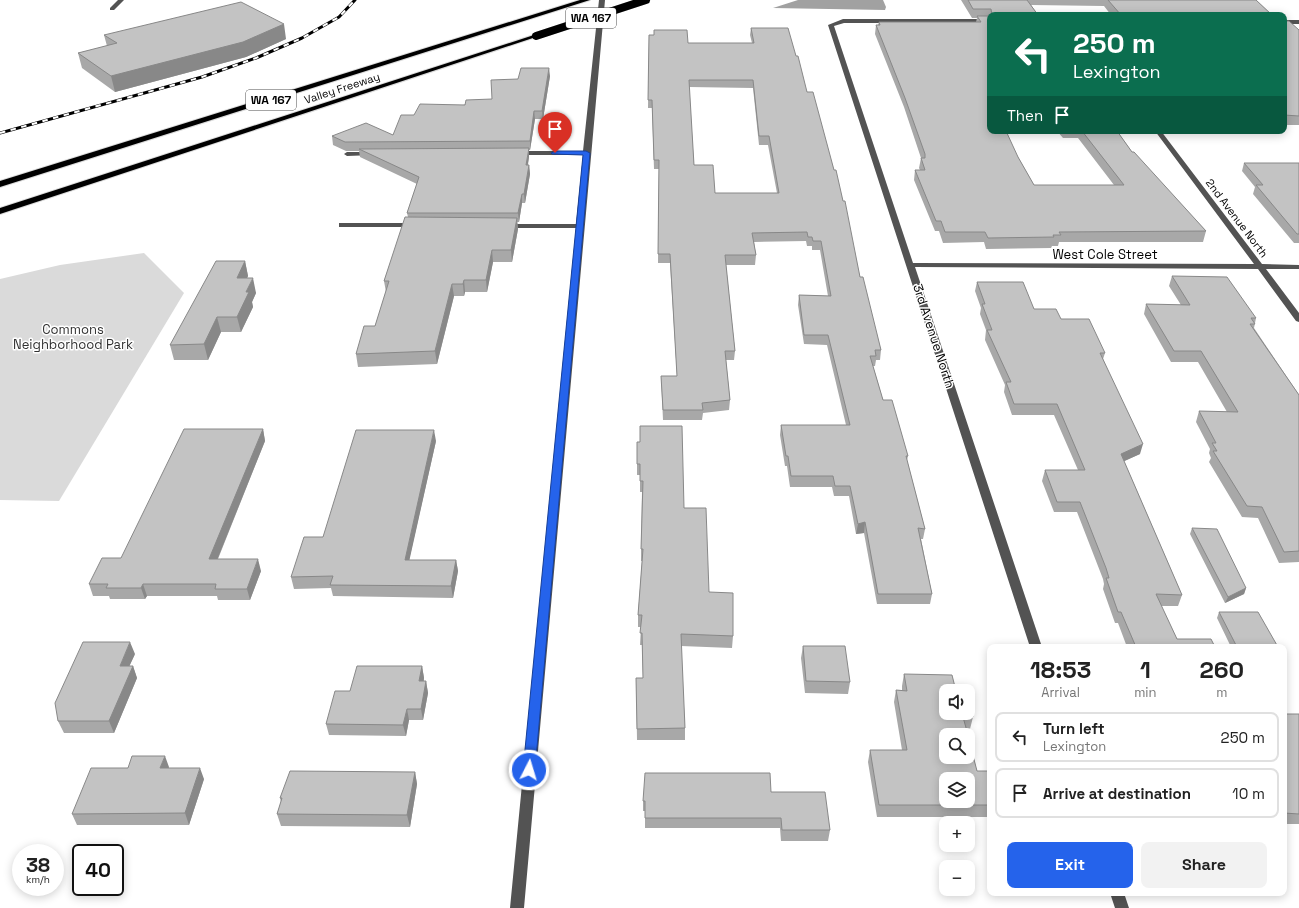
<!DOCTYPE html>
<meta charset="utf-8">
<style>
:root{--surface:#fff;--page:#f2f2f2;--text:#222;--muted:#767676;--line:#e0e0e0;--accent:#2563eb}
body{margin:0;font-family:"Space Grotesk",sans-serif;background:var(--page);color:var(--text);height:100vh;display:flex;flex-direction:column;font-size:15px;white-space:nowrap}
*{box-sizing:border-box;margin:0}
p{font-size:13px;color:var(--muted)}
.icon{flex:none;width:22px;height:22px;fill:none;stroke:currentColor;stroke-width:2;stroke-linecap:round;stroke-linejoin:round}
.map{position:relative;flex:1;overflow:hidden}
.details{position:absolute;left:987px;top:644px;width:300px;height:252px;display:flex;flex-direction:column;background:var(--surface);border-radius:8px;box-shadow:0 2px 10px #0003}
.details>*{flex:none}
.guide{position:absolute;left:987px;top:12px;width:300px;height:122px;border-radius:8px;box-shadow:0 2px 10px #0003;background:#0b6e4f;color:#fff;overflow:hidden}
.fabs{position:absolute;left:939px;top:684px;display:grid;gap:8px}
.fabs a{display:grid;place-items:center;width:36px;height:36px;border-radius:8px;background:var(--surface);box-shadow:0 2px 10px #0003;font-size:20px}
.speed{position:absolute;left:12px;top:844px;display:flex;gap:8px;font-size:20px;font-weight:700;text-align:center}
.speed>*{display:grid;place-content:center;width:52px;height:52px;border-radius:50%;background:var(--surface);box-shadow:0 2px 10px #0003;line-height:1}
.speed small{font-size:10px;font-weight:400}
.speed .limit{border:2px solid #111;border-radius:6px;background:#fff;color:#111}
.pin{position:absolute;display:grid;place-items:center;width:34px;height:34px;color:#fff;margin:-41px -17px;border-radius:50% 50% 50% 0;rotate:-45deg;box-shadow:0 0 4px #0007}
.pin .icon{rotate:45deg}
.me{position:absolute;width:44px;margin:-22px;rotate:5deg;stroke-linejoin:round;filter:drop-shadow(0 0 3px #0008)}
.turn{display:flex;align-items:center;gap:14px;height:84px;padding:0 20px;font-size:18px}
.turn .icon{width:52px;height:52px;stroke-width:2.5}
.turn b{display:block;font-size:28px;line-height:34px}
.then{display:flex;align-items:center;height:38px;padding:0 20px;background:#0003;gap:8px;font-size:15px}
.eta{display:flex;justify-content:space-evenly;align-items:center;height:68px;text-align:center}
.eta b{font-size:24px;font-weight:700;line-height:28px}
.primary-button{display:flex;gap:8px;margin-top:auto;padding:8px 20px}
.primary-button a{flex:1;height:46px;border-radius:8px;background:var(--accent);color:#fff;font-size:16px;font-weight:700;line-height:46px;text-align:center}
.primary-button a+a{background:var(--page);color:var(--text)}
ul{padding:0;list-style:none}
li{display:flex;align-items:center;gap:12px;height:50px;margin:0 8px 6px;padding:0 12px;border:2px solid var(--line);border-radius:8px}
li div{flex:1}
li b{display:block;font-size:15px}
li em{font-style:normal}
.map>svg:first-child{display:block}
</style>
<div class="map">
<svg width="1299" height="908" viewBox="0 0 1299 908">
<rect width="100%" height="100%" fill="#fff"/>
<path fill="#dadada" d="M144,253l40,40 -125,208 -59,-1v-221l60,-14z"/>
<path fill="#a1a1a1" d="M798,0h85l3,7 -1,3 -112,-2z"/>
<g fill="none" stroke-linecap="round" stroke-linejoin="round">
<defs>
<path id="highway" d="M580,0h10l-590,187v-6z
M534,35l5,1 -539,178v-6z"/>
</defs>
<use href="#highway" stroke="#dbdbdb" stroke-width="2"/>
<path fill="#535353" fill-rule="evenodd" d="M118,0h6l-10,10h-4v-2z
M599,0h6l-81,908h-14l66,-680h-72l-4,-2 4,-2h72l7,-69h-67l-3,-2 3,-2h67z
M843,19h147v4h-146l-10,3 79,237 341,1 -99,-133h6l101,133 37,1v4h-33l33,44v9l-3,-1 -38,-52 -343,-2 127,380h-12l-202,-622z
M1284,20h15v4h-15z
M372,152l3,2 -1,1 -27,1 -3,-2 3,-2z
M339,223h77l4,2 -4,2h-77z
M1110,893h14l5,15h-14z"/>
<use href="#highway" fill="#000" fill-rule="evenodd"/>
<defs>
<path id="rail" d="M0,133l202,-56 54,-19 46,-20 37,-21 16,-17"/>
</defs>
<use href="#rail" stroke="#000" stroke-width="3"/>
<use href="#rail" stroke="#fff" stroke-width="2" stroke-dasharray="5.5" stroke-linecap="butt"/>
<defs>
<path id="highway-bridge" d="M536,36l110,-36"/>
</defs>
<use href="#highway-bridge" stroke="#dbdbdb" stroke-width="8" stroke-linecap="butt"/>
<use href="#highway-bridge" stroke="#000" stroke-width="8"/>
</g>
<path fill="#a8a8a8" fill-rule="evenodd" d="M961,0h295l16,15h-161l-7,-9 -73,-1 7,10h-48v116l28,26 16,28h80l-36,-47h-15l-6,-7h60l15,21 74,79 -3,11h-144l-1,4h-6l-1,2 -65,1 -2,-7 -41,1 -4,-12h-4l-21,-51 1,-10h5l-1,-2 2,-10 -17,-51 -29,-73 1,-9h2l1,-3h97l1,-4h-5z
M1284,21l15,9v95h-15z
M751,28l56,64 27,78 9,31 17,76 21,73 -1,10h-4l-1,6h-2l10,34 25,56 -1,4 18,69 -2,10h-2l11,55 -2,10h-53l-13,-71 -8,1 -7,-38h-15l-2,-9h-42l-3,-21h-2l-5,-31 1,-10h65l-19,-80 -23,-1 -6,-39 1,-10 29,1 -8,-46h-8v-4h-5l-1,-5 -52,1 2,13 -1,10h-29l9,86 -1,9h-8l4,40 -1,10 -26,3 -1,7h-39l-2,-44h16l-7,-113h-12l1,-94h-5l-2,-61h-4l1,-73 39,8h64l-2,-8zM689,87l64,1 6,57h9l9,48h-62l-21,-28z
M104,35l182,4 -40,18 -131,35 -33,-24 -4,-15 29,-7z
M550,76l-7,43h-8l-5,31h-1v7l-1,8h1l1,9 -5,29h-3l-3,19h-2l1,7 -6,33h-19l-6,30h-22l-1,4h-10l-17,68 -79,3 -2,-13 19,-28 11,-34 -2,-11 24,-64 -1,-4 10,-29 -57,-27 -1,-6h-13l-13,-6 -1,-9 61,-1 21,-20 78,-16 26,-20z
M1244,163h55v80h-5l-41,-49 2,-7 -13,-16z
M245,261l3,15 -1,2 9,15 -4,9 1,5 -12,25h-20l-13,28h-34l-4,-15z
M1172,276l84,42 -2,10 45,67v167l-20,1 -21,-45 -16,-1 -33,-55 2,-4 -2,-5 1,-4 -14,-27 3,-11 28,1 -29,-50h-27l-27,-48 2,-10 35,1 -12,-19z
M977,282l57,27 27,10 44,34 -2,6 37,95 -16,7 58,134 -4,11h-17l16,33 38,8h-88l-9,-24h-3l-12,-34 1,-5 -1,-5 -26,-67h-23l-12,-31 3,-11h33l-24,-55h-42l-8,-23 1,-7 -20,-45 1,-10 -6,-16 1,-6 -6,-17z
M263,429l2,12 -47,118 43,12 -11,29h-32l-1,-4h-70l-2,3h-35l-1,-3h-16l-4,-12 32,-26z
M436,441l-27,119h47l2,11 -5,27 -120,-2 -2,-8 -37,1 -3,-12 32,-40z
M637,442l47,66 25,84 24,44 -1,12 -51,-2 4,82v12h-48l-1,-62h7l-1,-33h-2l1,-18h-3v-12l4,-54h-1v-12l1,-57h-2v-17h-3z
M1192,528l54,60 -2,6 -19,9 -35,-69z
M1219,612l59,35h-47l-14,-29z
M803,646l47,36 -2,12 -43,-1 -4,-35z
M135,654l-6,12h4l4,12 -23,55h-50l-6,-12z
M422,666l2,12v3h2l2,12 -5,27h-14l-3,16 -77,-1 -3,-11 24,-33z
M904,674l42,17 27,26 -3,12h-4l11,42h13v46h-113l-9,-55 2,-12h32l-8,-48 2,-12h6v-4z
M1284,714h15v110h-15z
M169,767v1l35,11 -15,46h-112l-5,-11z
M415,772l2,12 -7,43 -129,-1 -4,-12 4,-12 -1,-4z
M771,792l59,38 -2,11h-47l-1,-13h-135v-17h-2v-10z"/>
<path fill="#888" d="M284,24l2,15 -40,18 -131,35 -4,-16z
M549,68l1,8 -7,43 -1,-8z
M534,111l1,8 -5,31v-9z
M529,148v9l-3,17v-9z
M529,165l1,9 -5,29 -1,-9z
M522,194v9l-3,19 -1,-9z
M517,218l1,11 -6,33 -1,-12z
M492,250l1,12 -6,30 -1,-12z
M245,261l3,15 -8,17 -3,-15z
M253,278l3,15 -4,9 1,5 -12,25 -4,-15 9,-25z
M464,280l1,12 -1,4 -1,-12z
M452,284l2,12 -17,68 -2,-13z
M217,317l4,15 -13,28 -4,-16z
M263,429l2,12 -52,129 -4,-11z
M434,430l2,11 -29,130 -2,-11z
M1143,444l-3,10 -22,10 3,-10z
M865,522l-1,11 -8,1 2,-10z
M258,559l3,12 -11,29 -3,-11z
M456,560l2,11 -5,27 -2,-12z
M143,584l4,12 -2,3 -4,-11z
M1246,588l-2,6 -19,9 3,-6z
M130,642l5,12 -11,24 -4,-12z
M133,666l4,12 -23,55 -5,-12z
M422,666l2,12 -3,15 -2,-12z
M426,681l2,12 -5,27 -2,-11z
M407,709l2,11 -3,16 -3,-11z
M165,756l4,11 -5,12 -4,-11z
M200,768l4,11 -15,46 -4,-12z
M415,772l2,12 -7,43 -3,-12z"/>
<path fill="#c3c3c3" stroke="#888" fill-rule="evenodd" d="M968,0h59l11,15h-46l-1,-6h-18z
M1108,0h148l16,15h-151z
M241,2l43,22 -41,18 -132,34 -33,-23 39,-10 -13,-8z
M977,16h13v115h16l12,26 16,28h90l-42,-54h35l15,21h2l72,79 -147,1 2,3h-8l1,2 -66,1 -3,-6h-40l-4,-11h-5l-21,-51h10l-4,-12h4v-4l-20,-56 -29,-73h4l-1,-3h102z
M1284,21h5l10,9v86l-15,-1z
M751,28h37l8,28h2l9,36h6l21,78h2l7,31h2l15,76h3l18,73h-6l1,6h-6l13,44h9l16,56h-2l19,73 -7,-1 14,66h-54l-13,-72 -7,2 -8,-38h-15l-2,-10h-42l-3,-20h-2l-5,-31h69l-22,-90h-24l-5,-40 32,1 -10,-55h-8l-1,-4h-4l-1,-5 -55,1 4,22h-31l10,96h-10l5,49 -28,3 1,7h-40l-2,-34h16l-7,-122h-12l1,-94h-5l-2,-60h-4l1,-65h5v-5h33l1,13h66zM689,80h64l6,56h10l10,57h-64l-2,-28h-19z
M521,68h28l-7,43h-8l-4,30 -185,1 -13,-6 34,-13 27,12 8,-20h13l6,-11 45,1 1,-5 26,-1 -1,-19 27,-1z
M529,148l-3,17h3l-5,29h-2l-4,19h-111l12,-36 -60,-28z
M1244,163h55v71h-2l-41,-49h7z
M405,217l112,1 -6,32h-19l-6,30h-22l-1,4h-11l-17,67 -79,3 8,-28h11l14,-45h-5z
M216,261h29l-8,17h16l-7,14h3l-12,25h-20l-13,27 -34,1z
M1172,276l55,1 29,41h-5l4,6h-5l49,71v156l-15,1 -22,-45 -15,-1 -34,-55h4l-5,-8h4l-17,-32 39,1 -37,-61h-27l-28,-47 44,1z
M977,282h46l11,27h22l5,10h28l16,34h-5l43,91 -22,10 61,141 -26,-1 21,45h34l4,8h-79l-15,-35h-3l-12,-34h3l-3,-10 -26,-66h-23l-12,-32h40l-28,-66h-43l-8,-22h5l-24,-52h5l-10,-26h3z
M640,426h42l2,82h22l3,84 24,1v43l-52,-2 4,94 -48,1 -1,-51h7l-1,-45h-2l2,-18h-4l5,-66h-2l2,-68h-3v-17h-3v-22h3z
M184,429h79l-54,130h49l-11,30h-32l1,-5h-73l-2,4h-35l2,-4h-19l13,-26h19z
M356,430h78l-29,130h51l-5,26 -121,-1 3,-9 -42,1 13,-40h19z
M1192,528l25,1 29,59 -18,9z
M1219,612h39l20,35h-41z
M83,642h47l-10,24h13l-24,55h-51l-3,-18z
M803,646h42l5,36 -44,-1z
M357,666h65l-3,15h7l-5,28h-14l-4,16 -77,-1 9,-33h15z
M904,674l48,1 4,16h-10v22h22v-16l5,20h-10l5,18h-22v22h22v-21l9,35h13v34h-111l-9,-55h37l-11,-60 11,1zM946,779h22v22h-22z
M1284,714h15v100l-15,-1z
M132,756h33l-5,12h40l-15,45 -113,1 19,-46h37z
M290,771l125,1 -8,43 -130,-1 5,-16h-2z
M645,773h125l1,19h54l5,38h-48l-1,-12h-136v-17h-2z"/>
<path fill="#2563eb" stroke="#184099" d="M555,151h31l4,2 -55,617 -1,4 -5,1 -4,-1 -2,-4 60,-615 -31,-1 -1,-1z"/>
<g text-anchor="middle" dominant-baseline="central" stroke-width="3" stroke-linejoin="round" paint-order="stroke">
<g font-size="11" fill="#000" stroke="#fff">
<text transform="translate(342 88) rotate(-18)">Valley Freeway</text>
<text transform="translate(1237 218) rotate(53)">2nd Avenue North</text>
</g>
<g fill="#fff" stroke="#4c4c4c" stroke-width="1">
<rect x="566" y="8" width="50" height="20" rx="3"/>
<rect x="246" y="90" width="50" height="20" rx="3"/>
</g>
<g font-size="12" font-weight="bold" fill="#000">
<text x="591" y="18">WA 167</text>
<text x="271" y="100">WA 167</text>
</g>
<g font-size="13" fill="#000" stroke="#fff">
<text x="1105" y="254">West Cole Street</text>
<text transform="translate(934 336) rotate(72)">3rd Avenue North</text>
</g>
<g font-size="13" fill="#313131" stroke="#fff">
<text x="73" y="329">Commons<tspan x="73" dy="15">Neighborhood Park</tspan></text>
</g>
</g>
</svg>
<div class="fabs">
<a><svg class="icon" aria-label="sound" viewBox="0 0 24 24"><path d="M4 9h4l5-4v14l-5-4H4zM17 9q2 3 0 6"/></svg></a>
<a><svg class="icon" aria-label="search" viewBox="0 0 24 24"><circle cx="10" cy="10" r="6"/><path d="M15 15l6 6"/></svg></a>
<a><svg class="icon" aria-label="layers" viewBox="0 0 24 24"><path d="M12 4l9 5-9 5-9-5zM3 14l9 5 9-5"/></svg></a>
<a>+</a>
<a>−</a>
</div>
<div class="speed"><div>38<small>km/h</small></div><div class="limit">40</div></div>
<div class="pin" style="left:555px;top:153px;background:#d93025"><svg class="icon" aria-label="arrive" viewBox="0 0 24 24"><path d="M6 21V4h12l-3 4 3 4H6"/></svg></div>
<svg class="me" style="left:529px;top:770px" viewBox="-20 -20 40 40"><circle r="17" fill="#2563eb" stroke="#fff" stroke-width="3"/><path d="M0-11L8 9 0 5-8 9z" fill="#fff"/></svg>
<div class="guide">
<div class="turn"><svg class="icon" aria-label="left" viewBox="0 0 24 24"><path d="M17 20v-9H6M10 6l-5 5 5 5"/></svg><div><b>250 m</b>Lexington</div></div>
<div class="then">Then<svg class="icon" aria-label="arrive" viewBox="0 0 24 24"><path d="M6 21V4h12l-3 4 3 4H6"/></svg></div>
</div>
<section class="details">
<div class="eta">
<div><b>18:53</b><p>Arrival</p></div>
<div><b>1</b><p>min</p></div>
<div><b>260</b><p>m</p></div>
</div>
<ul>
<li><svg class="icon" aria-label="left" viewBox="0 0 24 24"><path d="M17 20v-9H6M10 6l-5 5 5 5"/></svg><div><b>Turn left</b><p>Lexington</p></div><em>250 m</em></li>
<li><svg class="icon" aria-label="arrive" viewBox="0 0 24 24"><path d="M6 21V4h12l-3 4 3 4H6"/></svg><div><b>Arrive at destination</b></div><em>10 m</em></li>
</ul>
<div class="primary-button"><a>Exit</a><a>Share</a></div>
</section>
</div>
